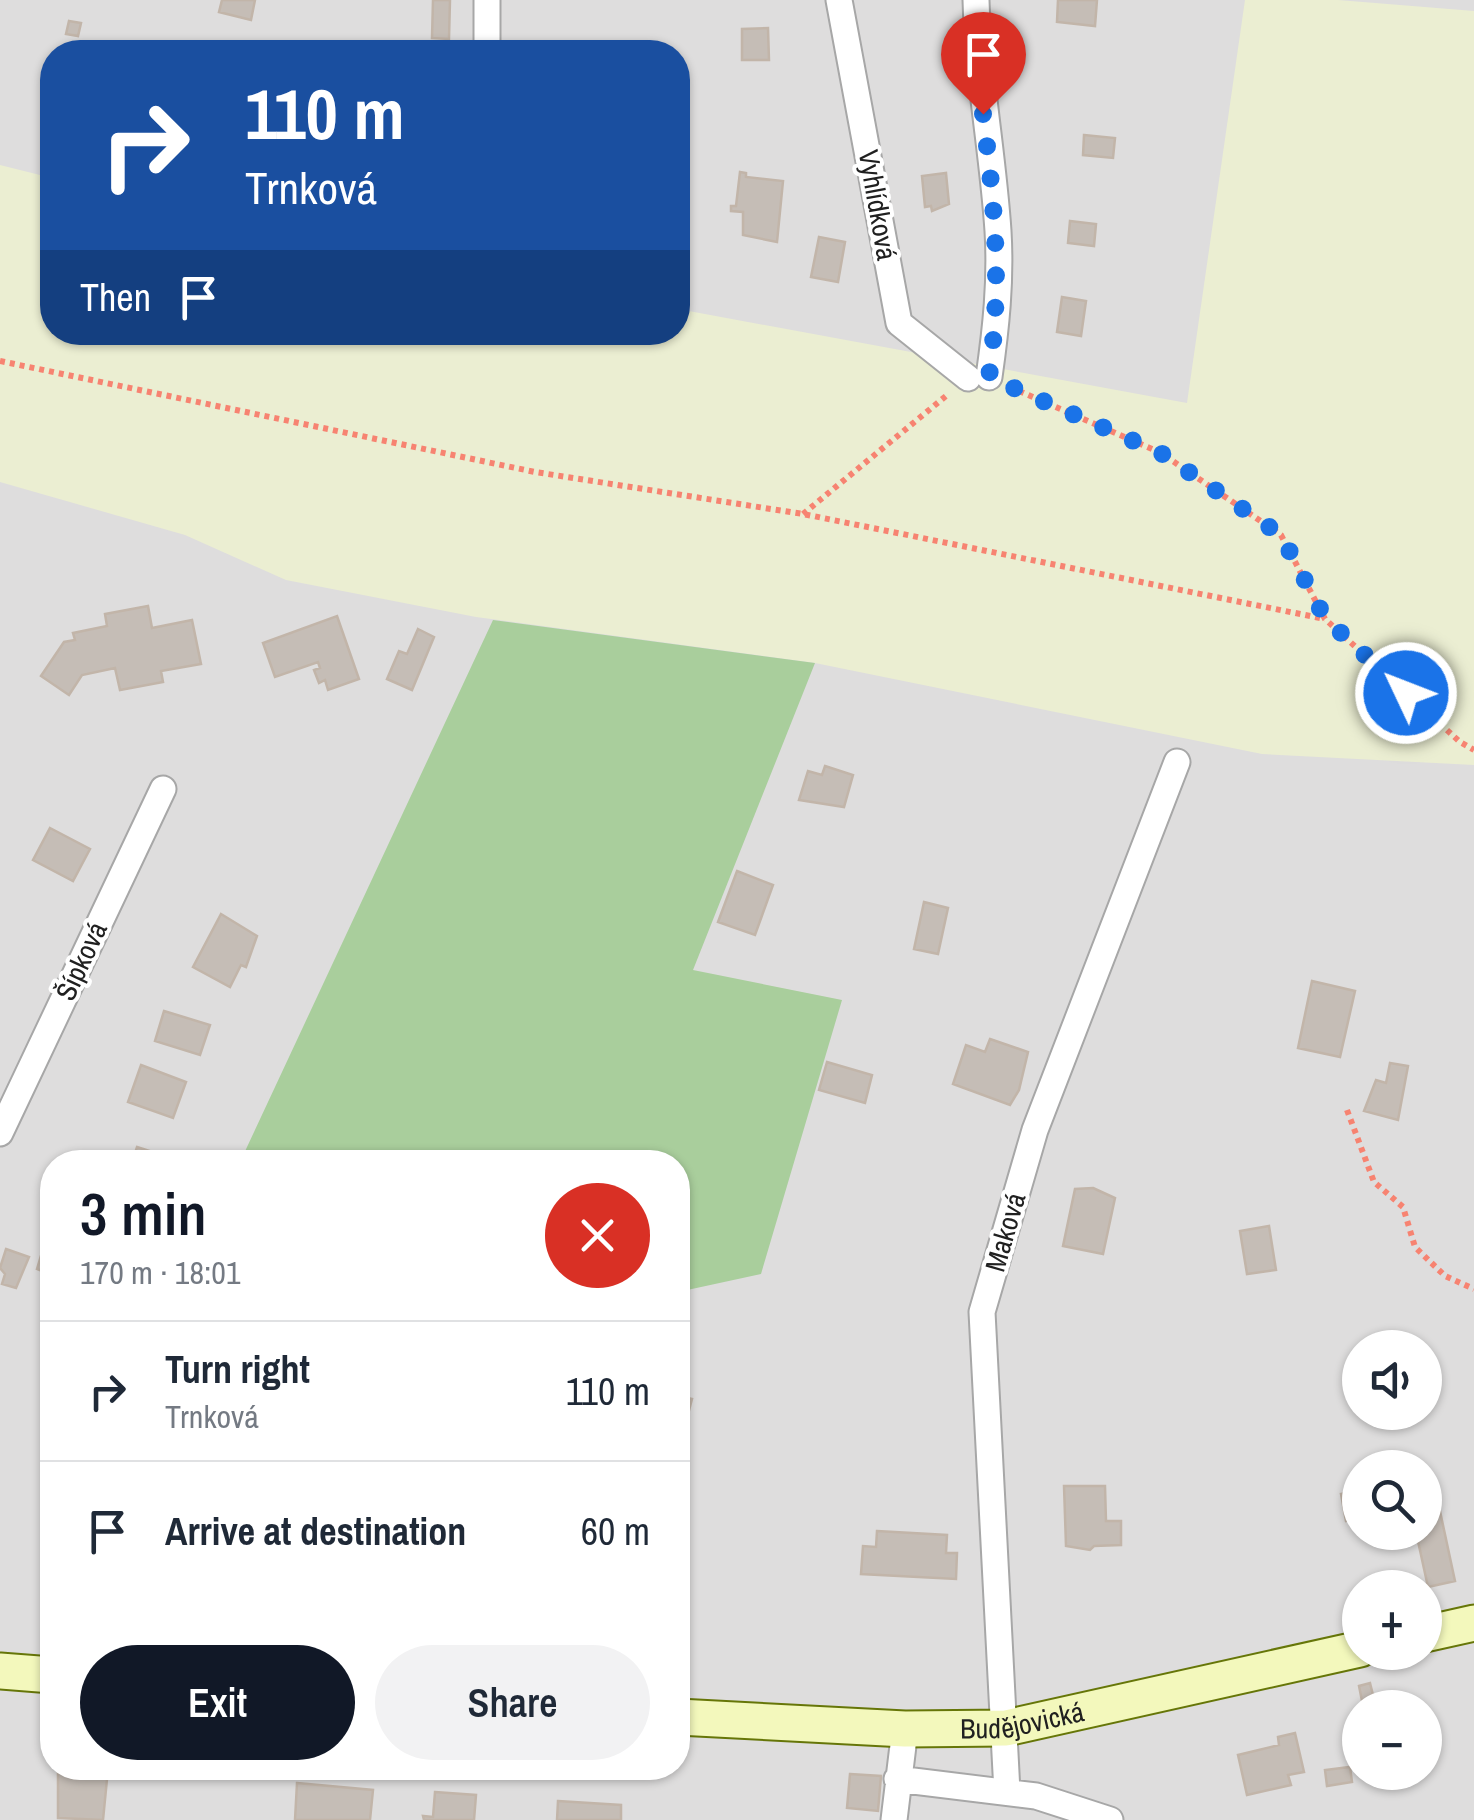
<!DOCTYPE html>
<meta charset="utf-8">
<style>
:root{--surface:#fff;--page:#f2f2f3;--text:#1f2937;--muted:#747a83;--line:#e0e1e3;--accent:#111827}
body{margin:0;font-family:"Archivo Narrow",sans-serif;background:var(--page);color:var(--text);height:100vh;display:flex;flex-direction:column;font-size:38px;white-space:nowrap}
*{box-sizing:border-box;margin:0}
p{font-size:32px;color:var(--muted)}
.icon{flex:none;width:55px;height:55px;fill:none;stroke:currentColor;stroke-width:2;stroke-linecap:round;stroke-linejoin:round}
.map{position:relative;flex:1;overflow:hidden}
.sheet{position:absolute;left:40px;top:1150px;width:650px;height:630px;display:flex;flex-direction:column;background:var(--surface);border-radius:40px;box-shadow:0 2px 8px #0004}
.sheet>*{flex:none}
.guide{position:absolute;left:40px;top:40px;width:650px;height:305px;border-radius:40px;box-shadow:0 2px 8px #0004;background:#1a4fa0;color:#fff;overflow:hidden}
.buttons{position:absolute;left:1342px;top:1330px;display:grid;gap:20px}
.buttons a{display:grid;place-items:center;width:100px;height:100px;border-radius:50%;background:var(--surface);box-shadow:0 2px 8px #0004;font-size:50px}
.pin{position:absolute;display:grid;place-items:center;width:85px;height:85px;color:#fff;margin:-102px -42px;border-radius:50% 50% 50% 0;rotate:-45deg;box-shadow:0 0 10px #0007}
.pin .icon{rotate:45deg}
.me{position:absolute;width:110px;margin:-55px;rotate:313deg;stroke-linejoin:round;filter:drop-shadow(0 0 8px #0008)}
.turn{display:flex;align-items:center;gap:35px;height:210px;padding:0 40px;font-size:45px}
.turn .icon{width:130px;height:130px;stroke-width:2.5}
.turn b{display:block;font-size:70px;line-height:85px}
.then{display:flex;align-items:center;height:95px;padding:0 40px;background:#0003;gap:20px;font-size:38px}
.round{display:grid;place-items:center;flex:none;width:105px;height:105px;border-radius:52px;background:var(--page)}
.headline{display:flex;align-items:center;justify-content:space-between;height:170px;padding:0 40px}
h1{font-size:60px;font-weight:600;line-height:75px;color:var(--accent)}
.cta{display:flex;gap:20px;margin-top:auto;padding:20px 40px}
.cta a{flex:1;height:115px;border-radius:60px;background:var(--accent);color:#fff;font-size:40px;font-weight:600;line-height:115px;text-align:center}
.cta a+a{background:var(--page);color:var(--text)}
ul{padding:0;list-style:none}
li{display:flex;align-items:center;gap:30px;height:140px;padding:0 40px;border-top:2px solid var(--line)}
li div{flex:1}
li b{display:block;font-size:38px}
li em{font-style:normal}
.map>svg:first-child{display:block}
</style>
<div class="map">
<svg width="1474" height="1820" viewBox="0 0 1474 1820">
<rect width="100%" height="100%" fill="#f0ede7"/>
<path fill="#dedddd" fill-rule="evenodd" d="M0,0h1474v1820h-1474zM52,52h626v280h-626zM52,1162h626v606h-626zM1360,1348h65v64h-65zM1360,1468h65v64h-65zM1360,1588h65v64h-65zM1360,1708h65v64h-65z"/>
<path fill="#ebeed2" d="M1245,0h93l136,11v754l-212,-11 -447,-91 -339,-46 -190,-37 -101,-45 -185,-53v-317l52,13v154h626v-23l509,94z"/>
<path fill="#a9ce9c" d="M493,620l322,43 -122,307 149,30 -81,274 -83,18v-130h-438z"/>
<path fill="#c5bdb6" stroke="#c2b5a9" stroke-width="2.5" d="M222,0h33l-4,20 -32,-8z
M433,0h17l-1,39 -17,-1z
M1058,0h39l-2,26 -38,-4z
M69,21l12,2 -3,13 -12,-2z
M768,28l1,32h-27v-31z
M1084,135l31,3 -2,20 -30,-3z
M740,172l6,1v4l37,4 -6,61 -34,-7v-23l-12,-1v-5h5z
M946,173l3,31 -17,7 -1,-5 -6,1 -3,-31z
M1070,221l26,3 -2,22 -26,-3z
M819,237l26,5 -7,40 -27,-5z
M1062,297l24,4 -5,35 -24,-4z
M148,606l4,22 40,-8 9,44 -40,7 2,11 -43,8 -5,-22 -33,7 -13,20 -28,-19 23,-34 11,-2 -2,-7 34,-7 -2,-12z
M337,616l22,63 -31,11 -3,-10 -6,3 -5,-13 6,-2 -2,-6 -43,15 -12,-34z
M418,629l16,8 -22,53 -25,-11 12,-28 8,3z
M825,766l28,9 -9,32 -45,-7 9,-29 14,4z
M50,828l40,21 -17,32 -40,-21z
M737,871l36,14 -18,50 -37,-13z
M924,902l24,6 -10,46 -24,-5z
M221,914l36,22 -11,31 -5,-2 -11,22 -37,-20z
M1312,981l43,10 -15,66 -42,-9z
M164,1011l46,14 -10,30 -45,-14z
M990,1039l38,13 -9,38 -9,15 -57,-21 13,-39 19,7z
M827,1062l45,13 -7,28 -46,-13z
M1390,1063l18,3 -10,54 -34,-9 12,-31 10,3z
M141,1065l45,17 -13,36 -45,-16z
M137,1147l22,7 -3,8h-24z
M1093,1188l22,10 -12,56 -40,-8 12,-57z
M1269,1226l7,44 -29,4 -7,-43z
M6,1249l23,8 -13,31 -14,-4 3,-10 -5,-6z
M43,1249l9,4v22l-15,-6z
M678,1396l14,3 -11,42h-3z
M1432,1474l23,107 -27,6 -12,-55h9v-56z
M1064,1486h41l1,35h15v24l-27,1 -4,4 -24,-4z
M1360,1490v28l-14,3 -5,-27z
M877,1531l70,4 -1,18h11l-1,26 -95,-5 2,-28 13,1z
M1370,1683l5,20 -12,3 -4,-20z
M1295,1733l9,39 -16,3 3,10 -44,10 -9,-40 41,-10 -1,-8z
M1350,1767l2,15 -25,4 -2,-16z
M58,1768l50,1 -5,51 -45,-2z
M850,1774l31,2 -3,35 -31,-3z
M297,1783l76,7 -3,30h-75z
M435,1792l41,3 -2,25h-50l-1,-4 10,1z
M558,1801l63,4v15h-64z"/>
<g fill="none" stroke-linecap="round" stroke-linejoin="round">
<defs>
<path id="street" d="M487,0v52
M839,0l60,323 69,55
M976,0c2,78 17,154 22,231 3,50 -2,97 -9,146
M0,1133l163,-344
M897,1779l139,17 74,24
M1007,1792l-25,-480 53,-182 142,-368
M894,1820l11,-91"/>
<g id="secondary">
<path d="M1425,1634l49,-11"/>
<path d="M0,1671l52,4"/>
<path id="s1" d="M678,1717l227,12 101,-1 354,-79"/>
</g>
</defs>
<use href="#street" stroke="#a7a7a7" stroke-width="29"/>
<use href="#secondary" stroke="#667608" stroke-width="39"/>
<path stroke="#f78371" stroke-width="6" stroke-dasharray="5 5" stroke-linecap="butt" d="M0,361l535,111 268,42 522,105
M1010,387l151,66 120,82 44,84 135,123 14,8
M803,514l143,-118
M1347,1110l27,72 29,25 12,40 30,29 29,13"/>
<use href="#street" stroke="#fff" stroke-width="25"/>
<use href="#secondary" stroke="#f3f8bc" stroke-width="35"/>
</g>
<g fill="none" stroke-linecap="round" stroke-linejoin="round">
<path stroke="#1a73e8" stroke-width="18" stroke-dasharray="0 32.4" d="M983,114c12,93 19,170 6,263l172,76 120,82 44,83 81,75"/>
</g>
<g text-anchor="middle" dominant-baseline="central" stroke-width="8" stroke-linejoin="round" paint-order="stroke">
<g font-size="28" fill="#202020" stroke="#fff">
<text transform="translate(878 205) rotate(80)">Vyhlídková</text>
<text transform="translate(81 961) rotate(-65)">Šípková</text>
<text transform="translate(1005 1232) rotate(-74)">Maková</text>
<text stroke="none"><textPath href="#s1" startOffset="345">Budějovická</textPath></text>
</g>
</g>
</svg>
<div class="buttons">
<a><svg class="icon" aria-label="sound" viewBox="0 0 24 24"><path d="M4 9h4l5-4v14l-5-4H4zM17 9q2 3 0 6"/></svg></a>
<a><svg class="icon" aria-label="search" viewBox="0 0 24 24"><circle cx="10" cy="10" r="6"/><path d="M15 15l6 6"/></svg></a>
<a>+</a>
<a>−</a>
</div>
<div class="pin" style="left:983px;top:114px;background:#d93025"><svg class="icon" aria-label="arrive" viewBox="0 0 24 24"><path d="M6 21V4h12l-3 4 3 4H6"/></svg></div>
<svg class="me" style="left:1406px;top:693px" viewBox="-20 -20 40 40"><circle r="17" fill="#1a73e8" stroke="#fff" stroke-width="3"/><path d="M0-11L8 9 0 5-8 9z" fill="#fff"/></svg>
<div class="guide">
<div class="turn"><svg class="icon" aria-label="right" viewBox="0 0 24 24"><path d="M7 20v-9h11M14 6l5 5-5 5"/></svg><div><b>110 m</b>Trnková</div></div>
<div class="then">Then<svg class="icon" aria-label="arrive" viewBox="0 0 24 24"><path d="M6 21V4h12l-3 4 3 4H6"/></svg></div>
</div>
<section class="sheet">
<div class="headline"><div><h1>3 min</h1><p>170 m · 18:01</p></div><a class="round" style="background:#d93025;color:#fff"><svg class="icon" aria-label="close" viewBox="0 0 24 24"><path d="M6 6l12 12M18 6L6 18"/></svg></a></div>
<ul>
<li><svg class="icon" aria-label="right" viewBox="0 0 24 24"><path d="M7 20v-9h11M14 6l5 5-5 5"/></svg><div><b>Turn right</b><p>Trnková</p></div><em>110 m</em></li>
<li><svg class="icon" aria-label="arrive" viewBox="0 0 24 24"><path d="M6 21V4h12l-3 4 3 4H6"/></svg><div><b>Arrive at destination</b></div><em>60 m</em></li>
</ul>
<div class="cta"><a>Exit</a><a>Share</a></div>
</section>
</div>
